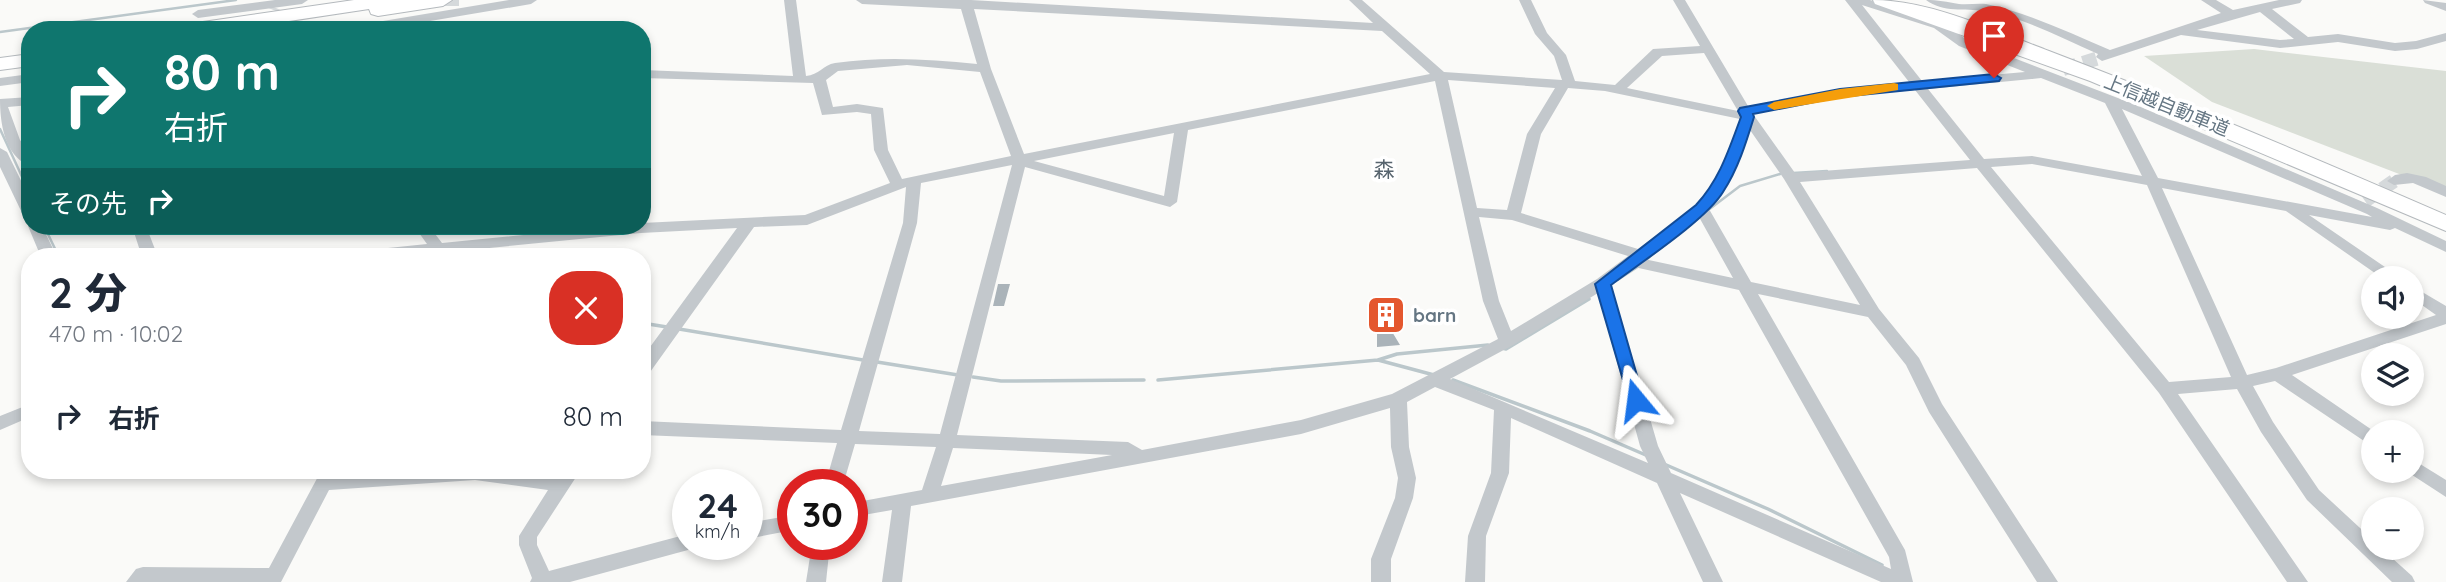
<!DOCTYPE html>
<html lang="ja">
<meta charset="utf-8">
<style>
:root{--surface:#fff;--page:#f6f6f7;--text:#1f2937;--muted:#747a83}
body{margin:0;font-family:Quicksand,"Noto Sans JP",sans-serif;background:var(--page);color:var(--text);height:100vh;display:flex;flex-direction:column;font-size:26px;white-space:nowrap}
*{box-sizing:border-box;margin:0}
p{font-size:23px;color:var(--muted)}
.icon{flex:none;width:38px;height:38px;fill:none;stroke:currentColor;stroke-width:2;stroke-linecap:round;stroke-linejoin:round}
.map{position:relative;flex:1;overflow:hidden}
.side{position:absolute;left:21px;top:248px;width:630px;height:231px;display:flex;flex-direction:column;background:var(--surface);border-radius:28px;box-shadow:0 4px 10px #0003}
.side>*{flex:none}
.guide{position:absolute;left:21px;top:21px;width:630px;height:214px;border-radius:28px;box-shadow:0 4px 10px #0003;background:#0f766e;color:#fff;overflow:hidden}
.tools{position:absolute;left:2361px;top:266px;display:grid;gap:14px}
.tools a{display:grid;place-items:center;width:63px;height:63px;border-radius:50%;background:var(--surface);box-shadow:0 4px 10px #0003;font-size:35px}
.speed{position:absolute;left:672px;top:469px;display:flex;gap:14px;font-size:35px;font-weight:700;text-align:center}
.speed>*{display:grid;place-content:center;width:91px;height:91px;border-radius:50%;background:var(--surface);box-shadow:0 4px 10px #0003;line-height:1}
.speed small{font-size:18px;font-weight:400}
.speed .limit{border:10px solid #d22;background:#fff;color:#111}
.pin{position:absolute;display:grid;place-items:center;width:60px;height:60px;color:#fff;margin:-72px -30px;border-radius:50% 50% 50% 0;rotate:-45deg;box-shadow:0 0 7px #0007}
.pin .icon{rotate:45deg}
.me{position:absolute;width:77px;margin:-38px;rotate:344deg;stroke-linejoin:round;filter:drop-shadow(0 0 5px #0008)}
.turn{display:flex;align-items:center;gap:24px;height:147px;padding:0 28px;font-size:32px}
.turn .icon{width:91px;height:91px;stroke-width:2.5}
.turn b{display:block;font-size:49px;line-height:60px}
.then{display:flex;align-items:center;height:66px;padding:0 28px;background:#0003;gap:14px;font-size:26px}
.round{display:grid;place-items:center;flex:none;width:74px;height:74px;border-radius:28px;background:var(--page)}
.headline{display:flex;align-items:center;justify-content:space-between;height:119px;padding:0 28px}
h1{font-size:42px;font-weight:800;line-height:52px}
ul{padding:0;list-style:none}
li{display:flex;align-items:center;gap:21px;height:98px;padding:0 28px}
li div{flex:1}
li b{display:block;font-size:26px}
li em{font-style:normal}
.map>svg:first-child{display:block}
</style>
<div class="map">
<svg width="2446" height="582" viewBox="0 0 2446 582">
<rect width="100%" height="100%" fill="#fafaf8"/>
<path fill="#dadfd7" d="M2254,49l192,22v121l-234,-90 -68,-46z"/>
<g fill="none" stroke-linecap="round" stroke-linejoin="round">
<path stroke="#bbc7cb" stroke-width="2.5" d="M0,32l236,-32
M0,129l30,65
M1793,173l34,-2
M1707,211l33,-25 40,-12
M44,226l15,31
M1648,258l52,-41"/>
<path stroke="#bbc7cb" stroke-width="3.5" d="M1644,261l6,-5
M1618,279l20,-13
M642,323l25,4
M679,329l184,31
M1502,348l4,1 83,-50
M1378,360l19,-6 91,-9
M877,362l81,13
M973,377l28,4 143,-1
M1158,380l220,-20 56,15
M1453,380l137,51 58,25
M1664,464l104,45 114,56"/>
</g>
<path fill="#aab3b9" d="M998,284h12l-6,22h-11z
M1377,304l18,1 1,20h-8l12,20 -23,2z"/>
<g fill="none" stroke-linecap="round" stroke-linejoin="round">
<path stroke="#d5d9db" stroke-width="14" stroke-dasharray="14 7" stroke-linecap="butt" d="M452,0v6
M267,30l9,-22
M2063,69l39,-12
M2365,201l29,-20"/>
<defs>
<path id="highway" d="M354,0h98l-9,6 -65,10 -7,-2 -2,-5 -139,21h-51l10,-6z
M1873,0c57,0 123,31 176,51 134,51 266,107 397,164v16l-356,-150 -215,-77z
M30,54v12l-30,4v-12z"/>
</defs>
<use href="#highway" stroke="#b4b9bd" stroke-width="2"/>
<path fill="#c3c8cc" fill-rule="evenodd" d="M275,0h33l-6,4 -104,14 -6,-4 6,-4z
M509,0h28l-6,4 -154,26h-30l6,-4z
M784,0h12l10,76c13,-1 17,-11 29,-13 48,-7 94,-4 142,1l-16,-55 -99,-5 -6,-4h115l402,23 -24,-23h13l82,72 118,8 -8,-24 -19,-22 -16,-34h12l16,33 19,22 9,26 40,4 38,-36 47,-3 -27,-46h12l63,106 92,-17 69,-7 -64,-82h25l72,22 25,18 169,65 241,103 69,33v11l-51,-24 -5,2 -81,-15 92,63h-19l-96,-67 -124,-23 85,187 29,-7 160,-53 -24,-17v-12l34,20v18l-154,51 83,57 -2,15 -98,-66 -22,5 20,36 46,68 54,50v8h8l31,28 3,6h-23l-85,-82 -46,-68 -24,-43 -59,5 130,188h-21l-128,-189 -182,-225 -177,14 79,127 40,49 23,46 116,178h-21l-108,-170 -23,-47 -38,-48 -110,-23 147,256 8,32h-32l-201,-89 43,89h-20l-46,-99 -146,-65 -2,55 -23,63 -1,46h-20l3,-46 23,-63 3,-63 -59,-23 -28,15 2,45 7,31 -3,20 -22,61v23h-20v-23l24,-61 3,-20 -7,-31 -1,-39 -89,26 -390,72 -9,76h-20l10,-72 -40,7v-14l70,-13 14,-43 -81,-3 -12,41h-18l12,-42 -195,-8v-14l199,9 62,-207 3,-36 -99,38 -53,2 -106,148 -6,2v-19l95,-130 -96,5 -244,24h-56l8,-5 78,-8 -13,-18h15l13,17 173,-17h27v-3l163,-8 85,-32 -16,-33 -3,-36 -14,-2 -35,3 -9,-32 -171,-5v-8l151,6zM1862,5l72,23 25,18 66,26 -103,9zM974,9l408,22 48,43 -406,80 -33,-85zM1704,53l34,58 -111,-23 35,-32zM907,65l73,7 31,84 -109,23 -14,-29 -5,-42 -26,-4 -24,3 -7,-27 12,-9zM2041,78l64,25 37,73 -110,-20 -48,3 -56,-70zM1448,80l107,8 -28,46 -20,76 -30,-2zM1435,81l48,220 15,38 -106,55 -91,26 -159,30 -14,-8 -171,-7 68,-268 145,40 7,-5 11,-72zM1568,88l37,3 135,28c-8,24 -15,51 -30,71 -18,24 -49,41 -72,59l-117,-36 20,-79zM1915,90l55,70 -175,13 -42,-59 87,-17zM2122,109l245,105 5,3 -214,-39zM1750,130l34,49 76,126 -109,-23 -42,-73c21,-23 31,-50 41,-79zM1174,133l-10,63 -130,-35zM2032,164l115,21 84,192 -62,5 -178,-215zM1012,165l-72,269 -81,-3 58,-208 4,-40zM1479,217l33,3 116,36 -31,23 -86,52 -12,-30zM1699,217l34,61 -89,-19zM1634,267l105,23 150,267 2,12 -220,-96 -13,-27 -47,-161zM1598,293l42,153 8,17 -198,-84 63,-34zM953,448l159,7 -171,31z
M1926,0c12,0 21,2 33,4 9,1 18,-1 27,0 43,9 84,29 124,46l111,-37 -20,-13h15l17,10 46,-10h23l-2,3 -28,6 36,28 30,-3 57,9 21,-2 30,-8v8l-29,8 -22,2 -57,-9 -58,6 -99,-13 -79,26 -6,-4 2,-3c-36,-16 -75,-37 -114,-43 -19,-3 -41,2 -58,-11zM2260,12l34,27 -14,1 -83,-10z
M2423,0l23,3v8l-21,-8z
M30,74v8l-30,4v-8z
M30,97v8l-22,2 12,33 10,13v13c-26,-10 -30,-44 -30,-67z
M0,148l7,4 23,47v21l-7,-5 -23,-48z
M2407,173l19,4 20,9v11l-33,-14 -19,2 -7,-4 8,-6z
M30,223v3h12l15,31h-16l-13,-31z
M132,226h14l12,31h-16z
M30,404v13l-30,13v-14z
M2412,459l34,21v17l-40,-26h6z
M321,471h18l-2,4c74,-5 147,-8 220,2l4,-6h19l-43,66v8l12,26 139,-37v10h8l-8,6 -118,32h-40l2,-4 -13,-33v-9l29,-46 -73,-10 -146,10 -48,92h-155l10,-13 7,-2 126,1z
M793,515v15l-46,9v-16z
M812,544h18l-4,38h-20z"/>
<use href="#highway" fill="#fff" fill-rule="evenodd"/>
</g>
<path fill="#1a73e8" stroke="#114b97" stroke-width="2" d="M1994,74l7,4 -2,3 -159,16 -87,17 1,3c-8,26 -16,52 -31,75 -17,28 -83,71 -112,93l33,115 -2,4h-12l-35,-120 101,-79c24,-26 33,-56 45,-88l-3,-6 2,-3 100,-19z"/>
<path fill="#f59e0b" d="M1894,83l4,1v6l-124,20 -7,-4 7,-4 66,-13z"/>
<defs>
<symbol id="building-square" viewBox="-11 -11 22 22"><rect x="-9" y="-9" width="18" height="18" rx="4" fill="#e4572e" stroke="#fff"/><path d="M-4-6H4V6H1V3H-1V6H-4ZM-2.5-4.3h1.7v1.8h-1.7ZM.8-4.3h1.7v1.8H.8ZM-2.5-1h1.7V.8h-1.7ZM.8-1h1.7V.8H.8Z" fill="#fff"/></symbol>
</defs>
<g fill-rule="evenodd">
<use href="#building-square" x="1364" y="293" width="44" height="44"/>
</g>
<g text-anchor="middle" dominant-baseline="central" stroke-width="7" stroke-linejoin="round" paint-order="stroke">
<g font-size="19" fill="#657683" stroke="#fff">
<text transform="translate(2167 105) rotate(22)">上信越自動車道</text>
</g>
<g font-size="19" font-weight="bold" fill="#657683" stroke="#fff" text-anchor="start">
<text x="1413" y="315">barn</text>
</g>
<g font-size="21" fill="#57646e" stroke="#fff">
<text x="1384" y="169">森</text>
</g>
</g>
</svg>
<div class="tools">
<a><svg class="icon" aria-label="sound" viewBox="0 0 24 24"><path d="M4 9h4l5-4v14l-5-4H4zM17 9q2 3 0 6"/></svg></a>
<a><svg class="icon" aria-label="layers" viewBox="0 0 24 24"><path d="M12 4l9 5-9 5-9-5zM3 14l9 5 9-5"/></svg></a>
<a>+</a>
<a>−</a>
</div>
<div class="speed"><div>24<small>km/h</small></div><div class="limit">30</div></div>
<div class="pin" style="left:1994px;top:78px;background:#d93025"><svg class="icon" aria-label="arrive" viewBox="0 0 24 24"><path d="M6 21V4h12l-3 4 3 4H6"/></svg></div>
<svg class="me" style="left:1636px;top:400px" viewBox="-20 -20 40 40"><path d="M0-17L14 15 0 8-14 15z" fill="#1a73e8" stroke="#fff" stroke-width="4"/></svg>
<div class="guide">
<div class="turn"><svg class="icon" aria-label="right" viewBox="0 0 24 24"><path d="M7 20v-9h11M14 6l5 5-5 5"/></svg><div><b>80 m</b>右折</div></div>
<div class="then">その先<svg class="icon" aria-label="right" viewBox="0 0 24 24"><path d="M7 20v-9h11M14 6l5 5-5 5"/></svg></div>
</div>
<section class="side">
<div class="headline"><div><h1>2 分</h1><p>470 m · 10:02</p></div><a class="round" style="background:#d93025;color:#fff"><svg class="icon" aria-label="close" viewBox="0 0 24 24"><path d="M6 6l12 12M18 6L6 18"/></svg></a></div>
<ul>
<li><svg class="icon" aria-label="right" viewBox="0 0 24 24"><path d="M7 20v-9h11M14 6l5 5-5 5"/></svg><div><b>右折</b></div><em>80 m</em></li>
</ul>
</section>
</div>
